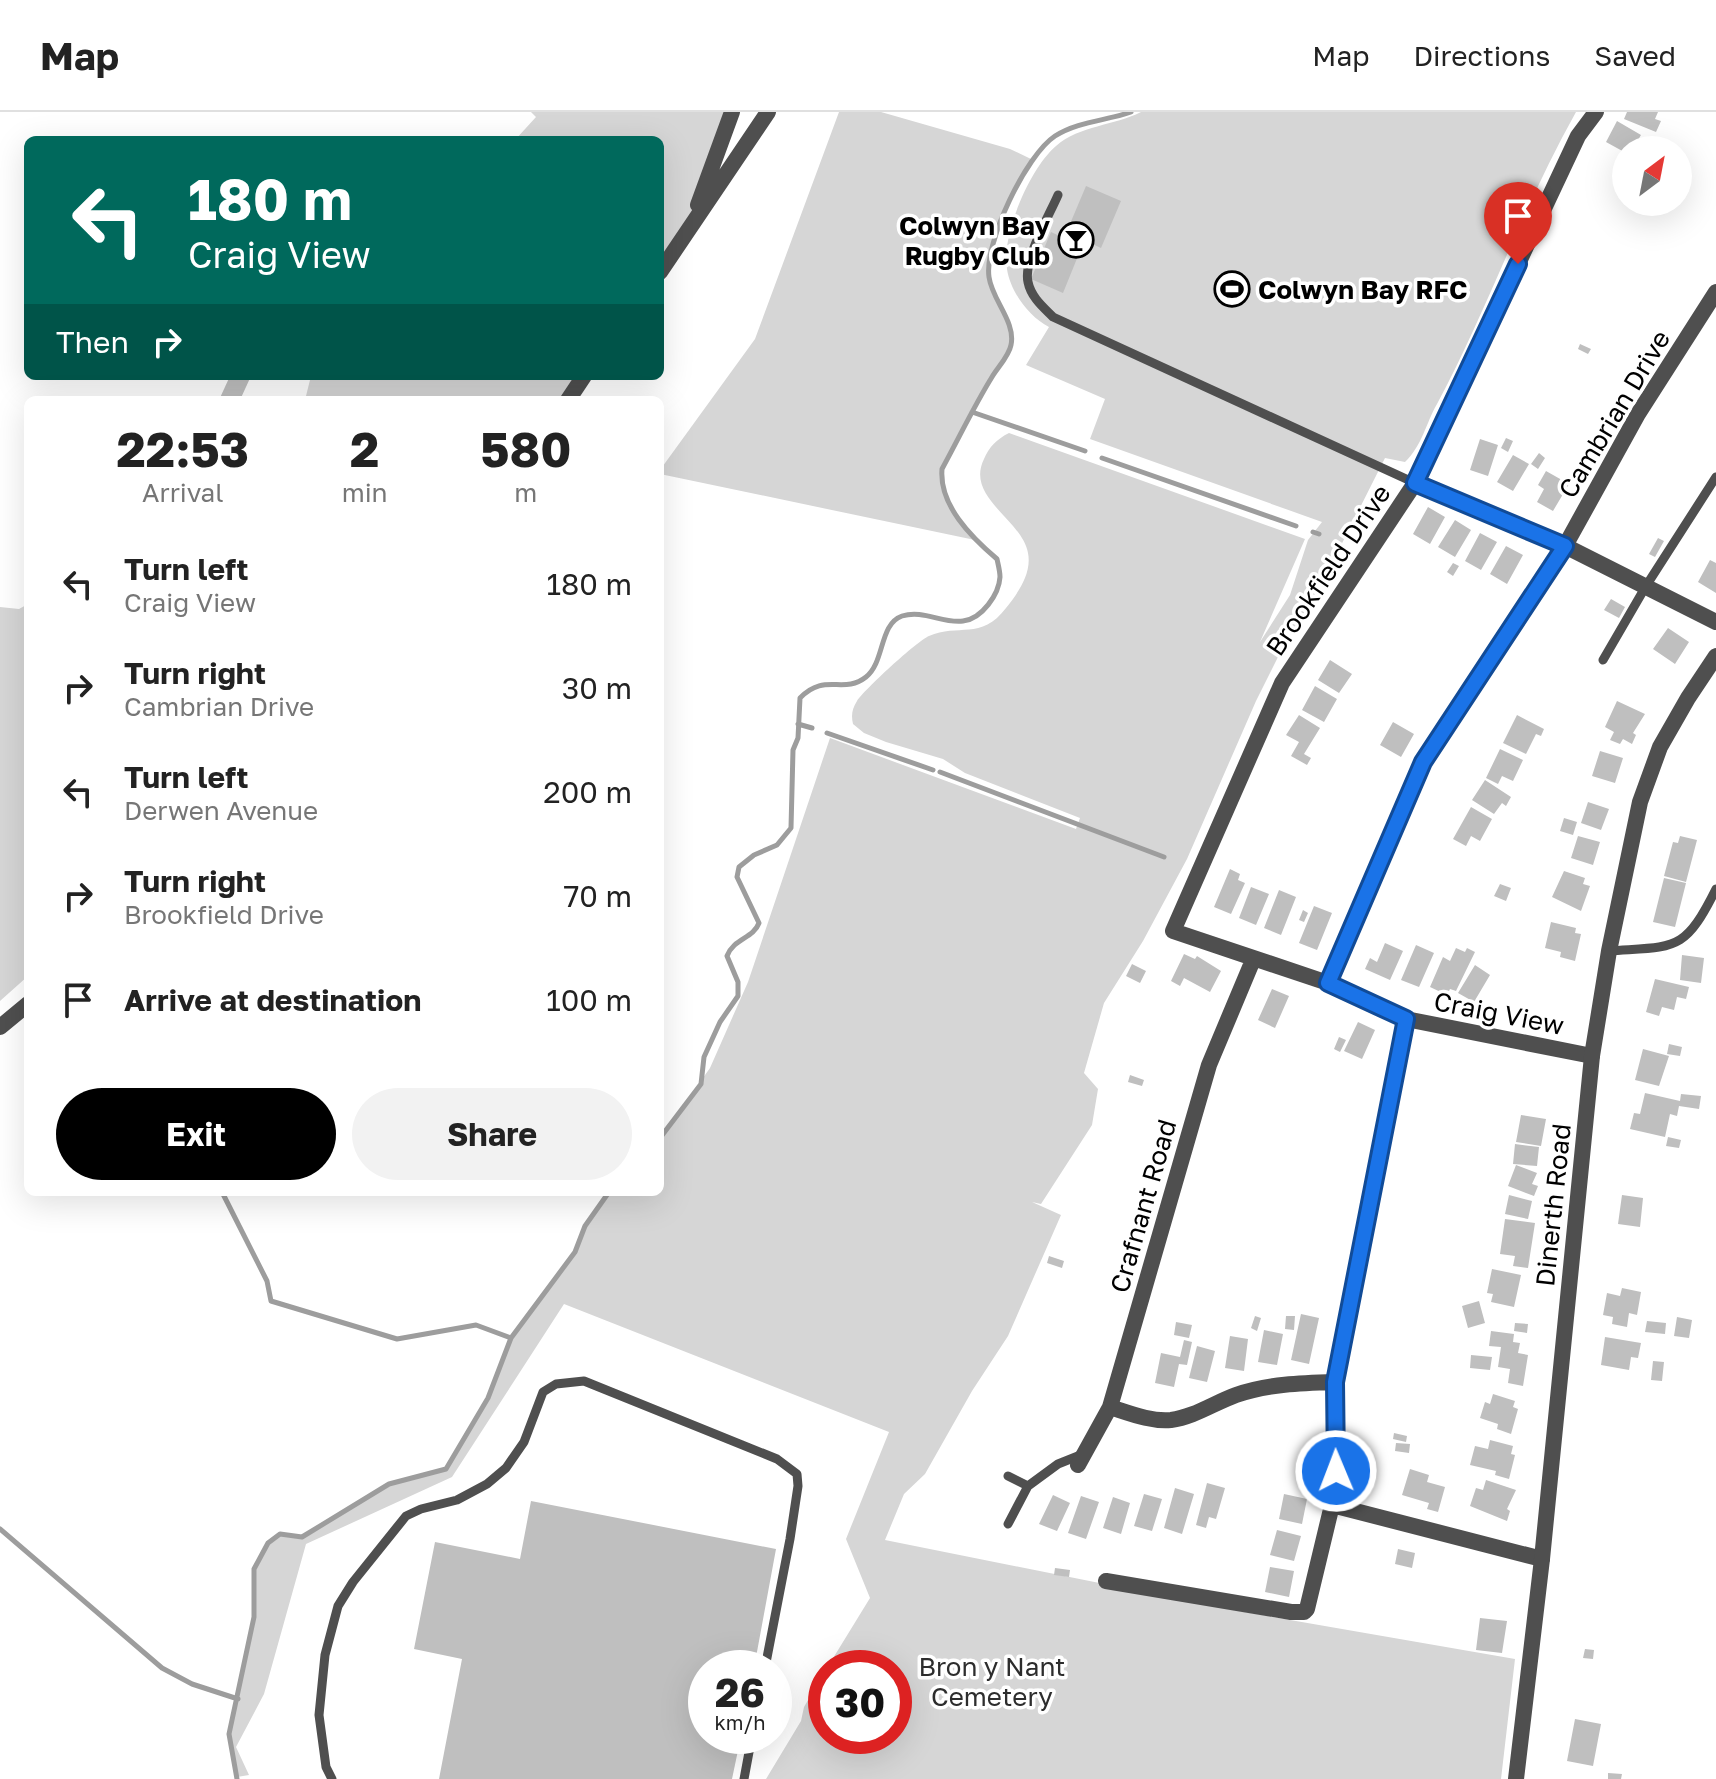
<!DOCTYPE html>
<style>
:root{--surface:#fff;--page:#f2f2f2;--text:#222;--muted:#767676;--line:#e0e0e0;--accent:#000}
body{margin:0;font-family:"Golos Text",sans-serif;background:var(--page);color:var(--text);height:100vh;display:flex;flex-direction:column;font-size:30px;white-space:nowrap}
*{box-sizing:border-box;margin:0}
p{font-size:26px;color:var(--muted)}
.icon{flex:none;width:44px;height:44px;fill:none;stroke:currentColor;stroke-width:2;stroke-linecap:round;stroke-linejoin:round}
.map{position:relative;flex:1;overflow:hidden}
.sheet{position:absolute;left:24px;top:284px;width:640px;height:800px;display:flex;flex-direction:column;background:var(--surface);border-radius:12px;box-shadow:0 8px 32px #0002}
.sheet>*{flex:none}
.hud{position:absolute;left:24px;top:24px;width:640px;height:244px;border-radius:12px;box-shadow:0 8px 32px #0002;background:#00695c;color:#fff;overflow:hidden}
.needle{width:52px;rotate:32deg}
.controls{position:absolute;left:1612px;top:24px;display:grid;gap:16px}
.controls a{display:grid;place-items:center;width:80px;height:80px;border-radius:50%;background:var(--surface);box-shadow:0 8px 32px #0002;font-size:40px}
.speed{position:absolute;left:688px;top:1538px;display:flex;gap:16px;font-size:40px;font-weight:700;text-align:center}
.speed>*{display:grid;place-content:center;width:104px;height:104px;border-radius:50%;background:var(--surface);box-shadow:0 8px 32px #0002;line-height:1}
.speed small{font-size:20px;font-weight:400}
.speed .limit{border:12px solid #d22;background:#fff;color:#111}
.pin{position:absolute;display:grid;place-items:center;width:68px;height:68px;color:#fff;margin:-82px -34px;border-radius:50% 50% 50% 0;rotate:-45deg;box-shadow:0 0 8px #0007}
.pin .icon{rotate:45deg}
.me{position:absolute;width:88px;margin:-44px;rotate:359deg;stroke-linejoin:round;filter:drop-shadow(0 0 6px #0008)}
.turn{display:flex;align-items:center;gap:28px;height:168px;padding:0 32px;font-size:36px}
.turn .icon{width:104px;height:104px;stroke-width:2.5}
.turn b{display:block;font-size:56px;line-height:68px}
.then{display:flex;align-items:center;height:76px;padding:0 32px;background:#0003;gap:16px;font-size:30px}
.eta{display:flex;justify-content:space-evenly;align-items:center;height:136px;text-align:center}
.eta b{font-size:48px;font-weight:700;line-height:56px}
.cta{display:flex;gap:16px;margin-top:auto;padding:16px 32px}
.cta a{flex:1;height:92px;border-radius:48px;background:var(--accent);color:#fff;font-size:32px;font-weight:700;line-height:92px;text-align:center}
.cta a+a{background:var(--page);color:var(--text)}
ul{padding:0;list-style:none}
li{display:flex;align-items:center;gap:24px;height:104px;padding:0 32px}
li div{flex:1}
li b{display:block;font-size:30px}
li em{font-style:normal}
header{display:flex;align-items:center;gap:48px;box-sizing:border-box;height:112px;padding:0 40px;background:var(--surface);border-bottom:2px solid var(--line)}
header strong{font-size:38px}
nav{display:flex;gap:44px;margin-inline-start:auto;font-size:28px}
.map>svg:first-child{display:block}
</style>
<header>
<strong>Map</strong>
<nav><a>Map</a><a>Directions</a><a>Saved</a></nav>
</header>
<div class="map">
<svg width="1716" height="1667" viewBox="0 0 1716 1667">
<rect width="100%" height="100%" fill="#fff"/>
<path fill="#d6d6d6" d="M531,0h201l-46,124 -26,34v-130h-145l21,-23z
M839,0h42l129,37 21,10 -24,45 -19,68 4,21 20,39 -1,17 -19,28 -50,92c-2,27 18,50 33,71l-315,-66v-4l95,-131z
M1141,0h435c-53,94 -88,197 -139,292 -11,19 -15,42 -32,58l-20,-4 -60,119 -47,80 -22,44 -69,158 -44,82 -39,62 -20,70 14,16 -6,36 -51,79 -9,-2 29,13 -53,121 -36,55 -47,83 -21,20 -19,46 354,71 276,48 -14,120h-735l35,-58 3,-14 22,-38v67h68v-68h-67l43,-70 -24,-59 43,-107 -325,-128 -112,173 -146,67 -42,150 -28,53 13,28 -12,2 -8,-43 25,-117 1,-46 13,-28 12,-9 22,3 87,-53 57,-15 42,-71 23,-60 64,-86 10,-26 24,-34h51v-54l50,-70 38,-86 82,-244 246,91 4,-11 -115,-45 -22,-14 -57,-17 -22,-9 -11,-9c-2,-9 -1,-15 4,-23 7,-11 60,-60 72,-65 29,-13 52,5 77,-28 12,-15 26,-35 22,-55 -6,-34 -63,-55 -44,-94 5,-12 13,-20 25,-26l296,106 -45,103 30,-47 18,-55 14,-18 -232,-83 15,-40 -79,-34 23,-38c-20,-10 -39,-36 -42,-58 -6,-34 23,-101 49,-123 24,-21 58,-20 85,-34z
M311,264h273l-18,24h-261z
M28,492v372l-28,25v-394l19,2z"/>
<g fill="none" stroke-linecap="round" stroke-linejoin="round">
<path stroke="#9d9d9d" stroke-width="5" d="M972,300l113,39
M1102,346l194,68
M1313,420l6,2
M798,612l14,4
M827,621l106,37
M940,660l224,85
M660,1026l41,-54 3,-27 16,-35 18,-26v-14l-11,-26c7,-18 26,-17 32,-33l-22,-46 2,-10 15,-12 23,-10 14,-17 2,-78 5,-12 2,-40c25,-26 43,-3 66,-21 19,-15 13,-53 36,-61 21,-7 41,8 61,5 19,-2 36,-27 37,-44 0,-6 -2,-13 -3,-18 -26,-22 -58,-54 -55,-90 17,-31 32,-63 50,-92 6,-10 17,-21 19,-32 5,-23 -19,-45 -22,-68 -5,-34 37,-122 66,-141 24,-15 51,-15 76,-24
M222,1080l45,89 4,20 126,38 79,-14 35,13
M0,1417l162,139 30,16 46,15
M237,1667l-8,-45 25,-117v-48l14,-26 12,-9 22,3 87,-53 57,-15 42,-71 23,-60 64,-86 10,-26 24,-34"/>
</g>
<path fill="#bfbfbf" d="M1627,0h31l-3,7 6,2 -5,11 -32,-13z
M1617,9l24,14 -9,15h-6v3l-20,-11z
M1086,74l35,15 -20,47 -13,-6 -6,15 -4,-1 -15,37 -32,-14 20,-47 13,6z
M1580,232l11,5 -3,5 -10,-5z
M230,264h21l-11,24h-21z
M1506,326l7,3 -5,11 -7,-4z
M1480,327l18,6 -10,31 -18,-6z
M1539,341l6,5 -7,11 -7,-5z
M1513,343l16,9 -16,27 -16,-9z
M1546,359l23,13 -16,27 -16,-9 7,-13 -6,-4z
M1428,395l17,10 -15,27 -17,-10z
M1455,408l16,10 -16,27 -17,-10z
M1480,421l17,9 -16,28 -16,-9z
M1658,426l6,3 -9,16 -6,-3z
M1506,434l17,9 -16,29 -17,-10z
M1710,448l6,3v30l-18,-11z
M1453,451l6,3 -6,10 -6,-4z
M1611,487l14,8 -6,11 -15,-8z
M1668,516l21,14 -14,22 -22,-15z
M1330,548l22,14 -13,19 -21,-13z
M1315,574l22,13 -13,23 -22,-12z
M1617,589l28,13 -12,19 3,2 -4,9 -9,-5 -3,5 -10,-4 4,-8 -9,-5z
M1299,603l21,13 -16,26 7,4 -4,7 -16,-9 8,-14 -13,-7z
M1517,603l27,14 -3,7 -5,-2 -10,20 -23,-11z
M1393,610l21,12 -13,23 -21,-12z
M1500,637l23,11 -10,21 -11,-5 -4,8 -12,-6z
M1600,639l23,7 -8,25 -23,-7z
M1485,668l26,17 -5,9 -4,-3 -8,11 -22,-14z
M1588,690l21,7 -8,21 -20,-7z
M1471,695l21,12 -12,22 -9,-5 -5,10 -13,-7z
M1564,706l13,4 -4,13 -13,-4z
M1578,724l22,6 -7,23 -22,-7z
M1680,724l17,4 -11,42 -22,-6 9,-34 5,1z
M1230,757l10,5 -2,6 7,3 -14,31 -17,-7z
M1564,759l21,7 -2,6 7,2 -9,25 -29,-14z
M1664,766l22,5 -11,44 -22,-5z
M1500,772l11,4 -5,13 -12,-5z
M1251,775l18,7 -13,31 -17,-7z
M1279,778l17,7 -15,38 -17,-7z
M1314,794l18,7 -15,37 -18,-7z
M1303,798l5,3 -4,9 -5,-2z
M1551,810l25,6 -1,5 6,1 -6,27 -15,-4 1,-5 -16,-4z
M1385,831l18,8 -13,29 -25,-11 5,-11 7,4z
M1416,833l18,8 -15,34 -18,-7z
M1456,836l9,4 2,-4 8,4 -19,39 -6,-2 -3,6 -17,-8 13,-30 7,4z
M1184,842l11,5 2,-3 24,15 -11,21 -26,-14 -4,8 -9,-5z
M1682,843l22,3 -3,25 -21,-3z
M1132,852l14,7 -6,12 -14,-7z
M1475,853l15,10 -16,27 -16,-9z
M1655,867l34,8 -3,12 -9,-2 -3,13 -12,-3 -3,9 -13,-4z
M1272,877l17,7 -14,32 -17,-8z
M1358,910l17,8 -13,29 -18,-8z
M1339,925l7,3 -6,12 -6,-3z
M1669,932l13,3 -2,9 -13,-2z
M1643,937l26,7 -10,30 -24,-6z
M1130,963l14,5 -2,6 -14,-4z
M1645,981l35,8 1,-7 20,2 -2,13 -20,-3 -2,10 -7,-2 -5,23 -35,-8 4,-16 6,1z
M1521,1003l25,4 -5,27 -25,-4z
M1668,1025l13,3 -2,8 -13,-2z
M1515,1032l24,3 -2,19 -24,-2z
M1516,1053l21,8 -5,11 6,2 -4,10 -26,-10z
M1509,1083l23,6 -4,18 -23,-5z
M1622,1083l21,3 -3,29 -22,-3z
M1505,1107l30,4 -7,45 -15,-2 2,-10 -15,-2z
M1049,1144l15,5 -2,7 -15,-5z
M1492,1157l29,6 -7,32 -23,-5 2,-8 -6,-1z
M1622,1176l19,4 -4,23 -8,-2 -2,14 -15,-3 1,-7 -10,-2 4,-22 13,3z
M1479,1189l6,22 -17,5 -6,-22z
M1301,1202l18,4 -10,46 -18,-4z
M1255,1204l6,2 -4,13 -6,-3z
M1286,1204h9l-1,14 -9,-1z
M1677,1205l15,3 -3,18 -15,-2z
M1647,1209l19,2 -1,11 -20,-2z
M1176,1210l16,3 -3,13 -15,-3z
M1515,1211l13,1 -1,9 -13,-2z
M1264,1218l19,4 -6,31 -19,-3z
M1491,1219l23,3 -1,8 7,1 -2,10 10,2 -5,31 -15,-3 2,-14 -12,-2 3,-20 -12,-1z
M1230,1224l18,3 -4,32 -19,-3z
M1605,1225l36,6 -3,15 -7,-1 -2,13 -28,-5z
M1184,1228l8,2 -5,23 -8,-1 -5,23 -19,-4 6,-30 19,4z
M1197,1234l18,5 -8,31 -18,-4z
M1471,1243l21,2 -2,13 -20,-2z
M1653,1249l11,1 -2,19 -11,-1z
M1493,1282l22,7 -2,6 5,2 -7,25 -14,-5 1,-5 -18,-6 5,-16 5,2z
M1394,1321l13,3 -1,6 -13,-3z
M1490,1328l23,6 -2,8 4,1 -6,24 -14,-4 1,-4 -26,-6 5,-19 13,3z
M1396,1331l14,1 -1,9 -14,-2z
M1410,1357l19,6 -2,7 18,5 -7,25 -11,-3 2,-6 -27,-8z
M1486,1368l30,10 -9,19 3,2 -3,10 -37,-15 6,-18 7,2z
M1207,1371l18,5 -9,31 -7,-2 -3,11 -10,-3z
M1175,1376l19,6 -12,40 -18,-6z
M1144,1382l18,5 -10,32 -18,-5z
M1284,1382l23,5 -5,25 -23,-5z
M1053,1383l17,8 -13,28 -18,-7z
M1081,1384l18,6 -13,37 -18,-6z
M1113,1385l17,6 -9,31 -18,-6z
M531,1389l245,48 -22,119h-48v68h35l-9,43h-293l23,-120 -48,-10 21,-107 85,17z
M1277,1418l24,6 -7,25 -24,-6z
M1398,1437l17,4 -3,15 -17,-4z
M1270,1455l24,4 -5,26 -24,-5z
M1055,1456l15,2 -1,7 -15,-2z
M1480,1506l27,3 -5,32 -26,-3z
M1585,1537l9,1 -1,9 -10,-1z
M1575,1607l26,5 -8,42 -26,-5z
M1608,1661l14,1 -1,5h-13z"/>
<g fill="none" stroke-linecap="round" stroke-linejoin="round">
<path stroke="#4f4f4f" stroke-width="9" d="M1058,83c-9,21 -35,65 -30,87 3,15 15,25 25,35l362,166
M1603,548l43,-74 70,-109
M1609,839c67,-5 75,2 107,-62
M1008,1364l20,10 30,-22 25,-10
M1008,1412l20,-38
M332,1667l-6,-12 -7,-52 6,-60 13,-49 15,-24 53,-66 15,-7 36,-9 30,-16 19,-16 18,-26 19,-50 13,-8 28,-3 193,78 20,15 1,12 -8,53 -25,129
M744,1667l8,-43"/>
<path stroke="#4f4f4f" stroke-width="16" d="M698,93l34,-93
M660,160l108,-160
M568,288l16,-24
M1415,371l150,63 151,76
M1328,871l95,-221 142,-216 73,-132 78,-122
M0,915l28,-23
M1592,944l-186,-37 -78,-36 -155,-52 109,-248 133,-200 163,-347 18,-24
M1110,1295c19,6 41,15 61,13 23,-3 43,-17 65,-25 32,-11 65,-12 99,-13
M1078,1353l32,-58 99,-342 44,-105
M1332,1393l210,54
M1106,1469l185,31h13l3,-3 25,-104 4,-34 -1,-89 71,-363"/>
<path stroke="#4f4f4f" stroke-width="16" d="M1516,1667l26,-220 50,-503 17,-105 31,-149 20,-55 28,-49 28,-42"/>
</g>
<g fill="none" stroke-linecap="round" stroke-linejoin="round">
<defs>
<path id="route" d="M1336,1359l-1,-89 71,-363 -78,-36 95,-221 142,-216 -150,-63 103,-219"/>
</defs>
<use href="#route" stroke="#114b97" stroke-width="20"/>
<use href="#route" stroke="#1a73e8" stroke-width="14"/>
</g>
<defs>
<symbol id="bar-ring" viewBox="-11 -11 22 22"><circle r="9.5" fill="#fff" stroke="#000" stroke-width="1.5"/><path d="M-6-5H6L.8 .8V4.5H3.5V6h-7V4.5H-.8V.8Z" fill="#000"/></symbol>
<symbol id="stadium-ring" viewBox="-11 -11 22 22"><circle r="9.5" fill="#fff" stroke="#000" stroke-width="1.5"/><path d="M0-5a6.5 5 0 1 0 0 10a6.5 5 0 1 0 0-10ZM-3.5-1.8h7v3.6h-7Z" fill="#000"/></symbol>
</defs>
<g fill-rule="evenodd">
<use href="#bar-ring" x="1056" y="108" width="40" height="40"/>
<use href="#stadium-ring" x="1212" y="157" width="40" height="40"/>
</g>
<g text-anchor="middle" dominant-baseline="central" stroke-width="7" stroke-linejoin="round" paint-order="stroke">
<g font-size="26" font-weight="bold" fill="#000" stroke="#fff" text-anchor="end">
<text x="1050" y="113">Colwyn Bay<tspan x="1050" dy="30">Rugby Club</tspan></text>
<text x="1258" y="177" text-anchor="start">Colwyn Bay RFC</text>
</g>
<g font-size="26" fill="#000" stroke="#fff">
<text transform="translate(1614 302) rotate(-59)">Cambrian Drive</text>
<text transform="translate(1328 458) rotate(-56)">Brookfield Drive</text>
<text transform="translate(1499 901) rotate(11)">Craig View</text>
<text transform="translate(1553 1093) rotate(-84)">Dinerth Road</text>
<text transform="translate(1143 1094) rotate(-74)">Crafnant Road</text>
</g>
<g font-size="26" fill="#2d2d2d" stroke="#fff">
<text x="992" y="1554">Bron y Nant<tspan x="992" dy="30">Cemetery</tspan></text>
</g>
</g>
</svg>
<div class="controls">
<a><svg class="needle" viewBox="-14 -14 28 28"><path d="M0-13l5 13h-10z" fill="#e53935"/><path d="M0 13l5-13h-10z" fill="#767676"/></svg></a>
</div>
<div class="speed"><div>26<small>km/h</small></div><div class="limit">30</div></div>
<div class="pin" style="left:1518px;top:152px;background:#d93025"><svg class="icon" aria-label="arrive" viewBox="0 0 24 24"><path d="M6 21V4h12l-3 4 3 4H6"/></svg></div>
<svg class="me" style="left:1336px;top:1359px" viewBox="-20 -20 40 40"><circle r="17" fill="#1a73e8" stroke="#fff" stroke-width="3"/><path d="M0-11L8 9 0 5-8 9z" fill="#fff"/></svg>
<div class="hud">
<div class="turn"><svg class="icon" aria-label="left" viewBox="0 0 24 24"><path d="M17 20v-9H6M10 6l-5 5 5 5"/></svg><div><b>180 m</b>Craig View</div></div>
<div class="then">Then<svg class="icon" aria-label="right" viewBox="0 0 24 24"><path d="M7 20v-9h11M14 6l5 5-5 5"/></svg></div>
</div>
<section class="sheet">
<div class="eta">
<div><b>22:53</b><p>Arrival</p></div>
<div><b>2</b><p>min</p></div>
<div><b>580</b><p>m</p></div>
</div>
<ul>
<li><svg class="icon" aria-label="left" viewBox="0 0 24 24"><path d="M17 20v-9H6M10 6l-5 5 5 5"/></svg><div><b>Turn left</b><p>Craig View</p></div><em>180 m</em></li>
<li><svg class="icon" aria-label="right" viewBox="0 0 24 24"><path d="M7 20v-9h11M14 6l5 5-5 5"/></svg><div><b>Turn right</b><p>Cambrian Drive</p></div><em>30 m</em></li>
<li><svg class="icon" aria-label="left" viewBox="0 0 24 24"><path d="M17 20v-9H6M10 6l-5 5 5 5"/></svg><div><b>Turn left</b><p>Derwen Avenue</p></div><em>200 m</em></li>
<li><svg class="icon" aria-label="right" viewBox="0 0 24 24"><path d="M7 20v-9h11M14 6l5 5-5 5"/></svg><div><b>Turn right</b><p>Brookfield Drive</p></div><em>70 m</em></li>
<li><svg class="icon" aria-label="arrive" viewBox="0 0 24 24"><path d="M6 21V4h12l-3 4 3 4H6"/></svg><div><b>Arrive at destination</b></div><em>100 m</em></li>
</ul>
<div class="cta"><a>Exit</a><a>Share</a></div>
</section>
</div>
